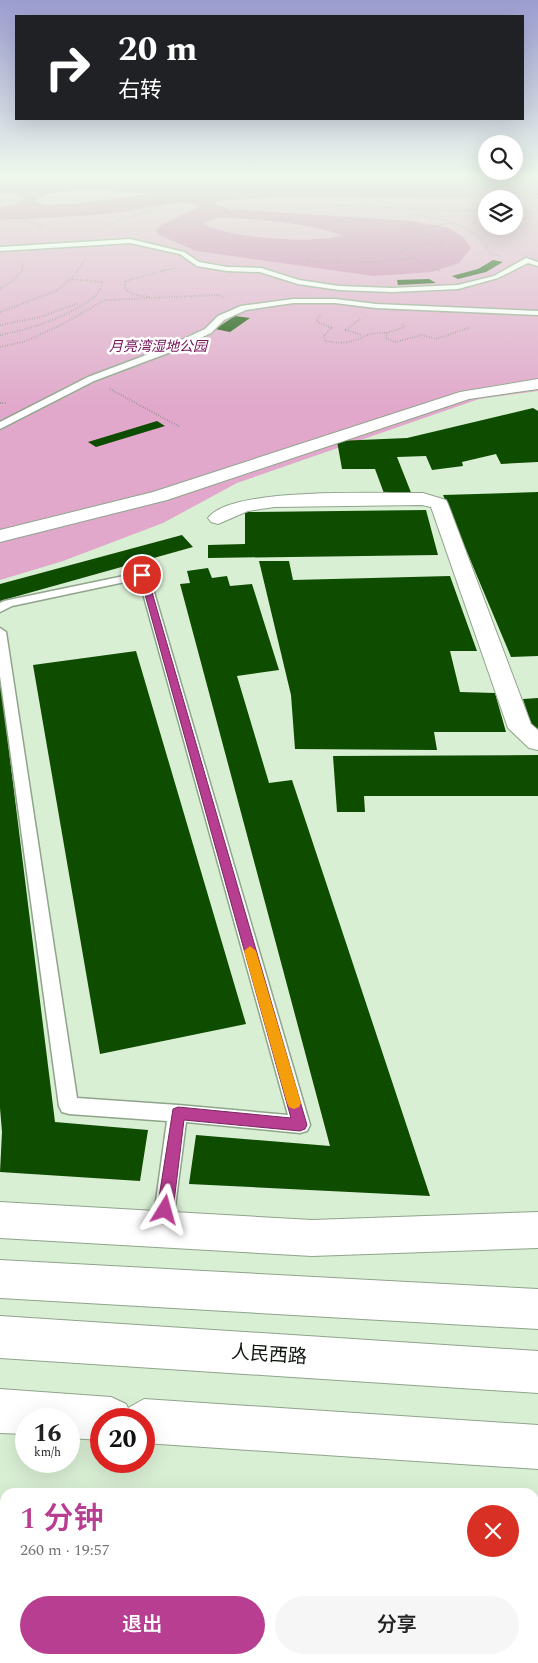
<!DOCTYPE html>
<html lang="zh">
<meta charset="utf-8">
<style>
:root{--surface:#fff;--page:#f6f6f6;--text:#222;--muted:#767676;--accent:#b73e91}
body{margin:0;font-family:Spectral,"Noto Sans SC",serif;background:var(--page);color:var(--text);height:100vh;display:flex;flex-direction:column;font-size:19px;white-space:nowrap}
*{box-sizing:border-box;margin:0}
p{font-size:16px;color:var(--muted)}
.icon{flex:none;width:28px;height:28px;fill:none;stroke:currentColor;stroke-width:2;stroke-linecap:round;stroke-linejoin:round}
.map{position:relative;flex:1;overflow:hidden}
.sheet{position:absolute;left:0px;top:1488px;width:539px;height:176px;display:flex;flex-direction:column;background:var(--surface);border-radius:15px 15px 0 0;box-shadow:0 5px 20px #0002}
.sheet>*{flex:none}
.hud{position:absolute;left:15px;top:15px;width:509px;height:105px;border-radius:0px;box-shadow:0 5px 20px #0002;background:#202124;color:#fff;overflow:hidden}
.controls{position:absolute;left:478px;top:135px;display:grid;gap:10px}
.controls a{display:grid;place-items:center;width:45px;height:45px;border-radius:50%;background:var(--surface);box-shadow:0 5px 20px #0002;font-size:25px}
.speed{position:absolute;left:15px;top:1408px;display:flex;gap:10px;font-size:25px;font-weight:700;text-align:center}
.speed>*{display:grid;place-content:center;width:65px;height:65px;border-radius:50%;background:var(--surface);box-shadow:0 5px 20px #0002;line-height:1}
.speed small{font-size:12px;font-weight:400}
.speed .limit{border:8px solid #d22;background:#fff;color:#111}
.pin{position:absolute;display:grid;place-items:center;width:42px;height:42px;color:#fff;margin:-21px;border:2px solid #fff;border-radius:50%;box-shadow:0 1px 5px #0007}
.me{position:absolute;width:55px;margin:-28px;rotate:8deg;stroke-linejoin:round;filter:drop-shadow(0 0 4px #0008)}
.turn{display:flex;align-items:center;gap:18px;height:105px;padding:0 20px;font-size:22px}
.turn .icon{width:65px;height:65px;stroke-width:2.5}
.turn b{display:block;font-size:35px;line-height:42px}
.round{display:grid;place-items:center;flex:none;width:52px;height:52px;border-radius:26px;background:var(--page)}
.overview{display:flex;align-items:center;justify-content:space-between;height:85px;padding:0 20px}
h1{font-size:30px;font-weight:600;line-height:38px;color:var(--accent)}
.action{display:flex;gap:10px;margin-top:auto;padding:10px 20px}
.action a{flex:1;height:58px;border-radius:30px;background:var(--accent);color:#fff;font-size:20px;font-weight:600;line-height:58px;text-align:center}
.action a+a{background:var(--page);color:var(--text)}
.map>svg:first-child{display:block}
</style>
<div class="map">
<svg width="538" height="1663" viewBox="0 0 538 1663">
<rect width="100%" height="100%" fill="#d9efd4"/>
<path fill="#e1a8cb" fill-rule="evenodd" d="M79,185l459,10v196l-59,8 -242,84 -74,40 -100,38 -63,19v-390zM486,199h28v27h-28z"/>
<path fill="#cb7aad" fill-rule="evenodd" d="M0,175h538v24l-258,-2 -63,4 -2,3 14,5 183,12 37,7 14,9 8,11 -12,15 -27,9 -58,4 -178,-25 -37,-16 -3,-5 5,-5 38,-18c-9,-9 -47,0 -60,2 -45,8 -93,8 -139,11v-12l17,-4 7,-6 -7,-4h-17zM89,189l60,5 -76,10 -29,1 -10,-4 13,-7zM217,218c40,0 87,5 125,17 -30,10 -111,3 -139,-11z"/>
<path fill="#0e4c00" d="M493,260l10,2 -17,10 -28,7 -6,-3 26,-7z
M429,279l7,4 -38,2 -1,-5z
M235,316l15,2 -20,14 -15,-3z
M533,408l5,3v51l-37,2 -5,-10 -34,8 1,4 -31,4 -6,-14 -29,1 15,38 -27,1 -10,-27h-33l-5,-28 70,-3z
M157,421l8,5 -69,21 -8,-5z
M538,492v164l-27,1 -68,-162z
M426,510l12,45 -230,3v-13l37,-1v-32z
M182,535l11,12 -193,54v-17z
M259,561h30l4,19 157,-4 27,75h-27l10,41 35,1 11,39h-72l3,18 -142,-1 -4,-54z
M208,568l4,10 15,-2 3,10 22,-2 27,86 -42,6 32,107 23,-3 138,416 -241,-12 7,-49 134,11 -150,-562 10,-1 -3,-12z
M136,651l110,373 -146,30 -67,-389z
M0,678l55,444 93,8 -8,51 -140,-9 2,-40 -2,-24z
M538,698v32h-5l-10,-31z
M538,755v41h-174l1,16h-28l-4,-56z"/>
<g fill="none" stroke-linecap="round" stroke-linejoin="round">
<defs>
<path id="lane" d="M130,239l54,13 15,10 28,5 34,1 38,12 40,6 53,2 66,-3 36,-9 32,-18 12,4v4l-10,-3 -30,15 -40,11 -66,3 -53,-2 -41,-6 -38,-12 -33,-1 -30,-5 -17,-12 -50,-11 -130,8v-4z
M293,299h42l41,5 162,7v4l-162,-7 -41,-5h-42l-47,7 -22,10 -13,13 -43,20 -74,28 -94,48v-7l88,-45 74,-28 43,-20 13,-13 23,-10z
M143,572l6,3 161,550 -3,6 -7,2 -114,-11 -14,108 -3,7 -7,3 -7,-3 -3,-7 15,-109 -98,-7 -7,-2 -3,-6 -59,-430v-48l6,4 71,466 101,7 110,10 -149,-536 -127,27 -12,6v-9l4,-2z"/>
<path id="street" d="M423,493l23,7 2,4 83,220 7,6v20l-9,-2 -21,-20 -77,-221 -9,-2 -148,2 -26,4 -30,13 -7,-2 -3,-4c23,-32 175,-24 215,-25z"/>
<path id="secondary" d="M538,379v10l-69,10 -302,101 -167,42v-12l153,-38 307,-100z
M0,1202l312,18 226,-8v36l-226,8 -312,-18z
M0,1389l111,8 15,7 2,4 16,-9 394,26v44l-394,-26v-24h-43v21l-32,-2v-19h-43v15l-26,-1z"/>
<path id="primary" d="M0,1260l538,29v40l-538,-31z
M0,1316l538,35v42l-538,-35z"/>
</defs>
<use href="#lane" stroke="#8fa48b" stroke-width="3"/>
<use href="#street" stroke="#8fa48b" stroke-width="2"/>
<use href="#secondary" stroke="#8fa48b" stroke-width="2"/>
<use href="#primary" stroke="#8fa48b" stroke-width="2"/>
<path stroke="#71806e" stroke-width="1" stroke-dasharray="0.5 1" stroke-linecap="butt" d="M333,205l153,7
M417,211l1,4c29,6 59,9 72,39l10,2
M514,212h24
M15,216l27,11 -5,3
M104,226l58,-19
M397,229l14,-3
M421,229l30,-6
M413,236l19,-1
M338,257v7
M370,257l7,6
M413,258l27,13
M306,261c36,3 71,2 107,-3l-14,-6 22,-7 21,-1c-18,-16 -44,-30 -67,-19
M306,261l11,-8
M22,271l1,-8
M77,271l9,-13
M161,271l15,-3"/>
<path stroke="#71806e" stroke-width="2" stroke-dasharray="0.5 2" stroke-linecap="butt" d="M437,270l4,2
M0,288l10,-5 13,-13
M149,297l-16,-3 -8,-5v-8l42,-11
M0,312l56,-21 15,-12
M320,316l-4,5 15,7 -7,8 1,5c8,1 16,3 24,1 14,-4 22,-11 38,-9l-1,5 9,4 27,-7 14,4 35,-12
M360,319l-14,11 15,5
M0,325l41,-8 37,-14
M387,333l18,-6 -3,-4
M0,335c29,-5 73,-20 95,-39 4,-3 6,-10 8,-14l-32,-3 7,-9
M0,347l26,-6 33,-15 46,-26 114,-5 6,3
M110,389l70,38
M0,403h7"/>
<use href="#lane" fill="#fff" fill-rule="evenodd"/>
<use href="#street" fill="#fff" fill-rule="evenodd"/>
<use href="#secondary" fill="#fff" fill-rule="evenodd"/>
<use href="#primary" fill="#fff" fill-rule="evenodd"/>
</g>
<linearGradient id="sky" x2="0" y2="1"><stop stop-color="#9c9dd0"/><stop offset="0.43" stop-color="#eef8ec"/><stop offset="1" stop-color="#eef8ec" stop-opacity="0"/></linearGradient>
<rect width="538" height="407" fill="url(#sky)"/>
<path fill="#b73e91" stroke="#77285e" d="M139,573l8,2 160,550 -2,4 -5,2 -116,-11 -11,90 -3,6 -5,2 -6,-2 -2,-6 16,-101 5,-2 113,11z"/>
<path fill="#f59e0b" d="M250,946l6,5 45,152 -2,4 -5,2 -5,-2 -2,-4 -43,-152z"/>
<g text-anchor="middle" dominant-baseline="central" stroke-width="5" stroke-linejoin="round" paint-order="stroke">
<g font-size="14" font-style="italic" fill="#731158" stroke="#fff">
<text x="158" y="346">月亮湾湿地公园</text>
</g>
<g font-size="19" fill="#0f170e" stroke="#fff">
<text transform="translate(269 1355) rotate(4)">人民西路</text>
</g>
</g>
</svg>
<div class="controls">
<a><svg class="icon" aria-label="search" viewBox="0 0 24 24"><circle cx="10" cy="10" r="6"/><path d="M15 15l6 6"/></svg></a>
<a><svg class="icon" aria-label="layers" viewBox="0 0 24 24"><path d="M12 4l9 5-9 5-9-5zM3 14l9 5 9-5"/></svg></a>
</div>
<div class="speed"><div>16<small>km/h</small></div><div class="limit">20</div></div>
<div class="pin" style="left:142px;top:575px;background:#d93025"><svg class="icon" aria-label="arrive" viewBox="0 0 24 24"><path d="M6 21V4h12l-3 4 3 4H6"/></svg></div>
<svg class="me" style="left:165px;top:1210px" viewBox="-20 -20 40 40"><path d="M0-17L14 15 0 8-14 15z" fill="#b73e91" stroke="#fff" stroke-width="4"/></svg>
<div class="hud">
<div class="turn"><svg class="icon" aria-label="right" viewBox="0 0 24 24"><path d="M7 20v-9h11M14 6l5 5-5 5"/></svg><div><b>20 m</b>右转</div></div>
</div>
<section class="sheet">
<div class="overview"><div><h1>1 分钟</h1><p>260 m · 19:57</p></div><a class="round" style="background:#d93025;color:#fff"><svg class="icon" aria-label="close" viewBox="0 0 24 24"><path d="M6 6l12 12M18 6L6 18"/></svg></a></div>
<div class="action"><a>退出</a><a>分享</a></div>
</section>
</div>
